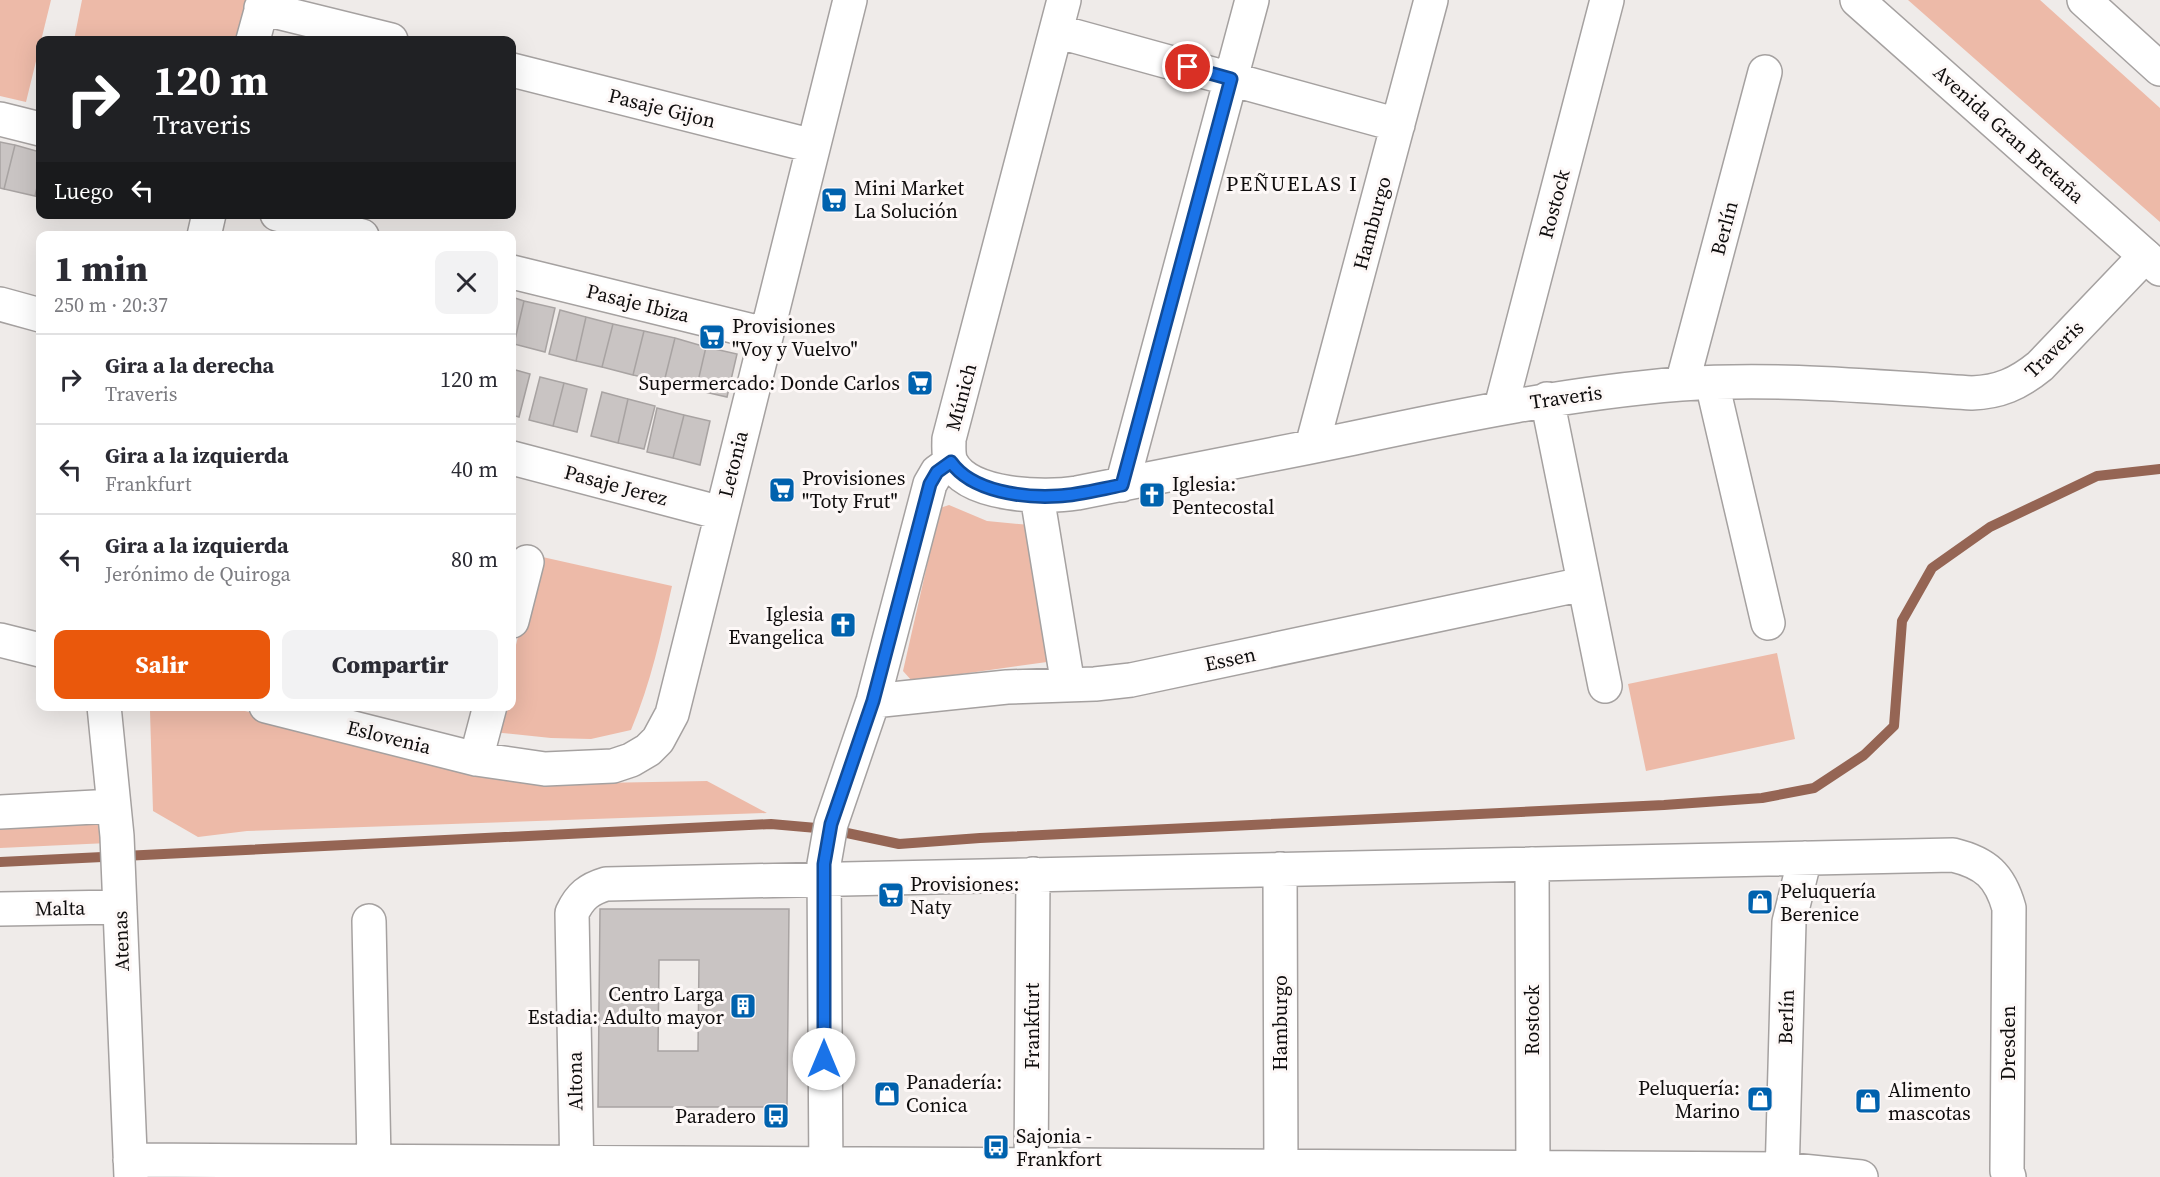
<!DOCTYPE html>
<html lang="es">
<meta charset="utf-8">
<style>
:root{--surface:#fff;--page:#f2f2f3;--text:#2b2b33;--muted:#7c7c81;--line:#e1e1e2;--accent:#ea580c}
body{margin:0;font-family:"Source Serif 4",serif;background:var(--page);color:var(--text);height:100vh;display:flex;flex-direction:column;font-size:22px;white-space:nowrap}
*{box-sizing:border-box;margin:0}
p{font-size:20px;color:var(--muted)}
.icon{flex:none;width:33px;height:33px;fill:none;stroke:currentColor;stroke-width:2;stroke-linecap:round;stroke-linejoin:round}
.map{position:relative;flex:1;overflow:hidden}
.side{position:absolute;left:36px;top:231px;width:480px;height:480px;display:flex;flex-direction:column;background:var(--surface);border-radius:12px;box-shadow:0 6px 24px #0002}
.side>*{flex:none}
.top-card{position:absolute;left:36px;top:36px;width:480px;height:183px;border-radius:12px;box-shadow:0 6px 24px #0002;background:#202124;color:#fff;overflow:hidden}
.pin{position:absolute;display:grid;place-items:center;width:51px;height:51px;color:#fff;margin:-26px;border:3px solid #fff;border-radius:50%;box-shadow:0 2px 6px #0007}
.me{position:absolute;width:66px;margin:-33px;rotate:0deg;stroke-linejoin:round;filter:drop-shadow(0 0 4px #0008)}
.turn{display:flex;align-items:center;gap:21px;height:126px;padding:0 18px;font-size:27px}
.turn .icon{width:78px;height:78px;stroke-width:2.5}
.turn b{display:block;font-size:42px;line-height:51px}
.then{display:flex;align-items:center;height:57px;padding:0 18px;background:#0003;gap:12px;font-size:22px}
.round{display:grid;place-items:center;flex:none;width:63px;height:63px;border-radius:12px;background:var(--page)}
.overview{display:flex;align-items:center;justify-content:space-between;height:102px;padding:0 18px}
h1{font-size:36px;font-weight:800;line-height:45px}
.cta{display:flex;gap:12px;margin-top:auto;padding:12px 18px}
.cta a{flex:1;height:69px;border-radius:12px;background:var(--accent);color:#fff;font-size:24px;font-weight:800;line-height:69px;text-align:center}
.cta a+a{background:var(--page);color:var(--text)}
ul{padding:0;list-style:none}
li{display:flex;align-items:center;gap:18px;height:90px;padding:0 18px;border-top:2px solid var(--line)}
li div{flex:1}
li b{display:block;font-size:22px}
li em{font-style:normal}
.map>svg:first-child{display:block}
</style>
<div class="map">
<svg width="2160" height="1177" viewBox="0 0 2160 1177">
<rect width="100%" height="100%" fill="#efebe9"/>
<path fill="#edbaa8" d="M0,0h51l-25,102 -26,-6z
M82,0h165l-11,40h-162z
M1908,0h132l120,108v114z
M949,505l38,16 43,4 17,137 -135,19 -9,-10 37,-163z
M538,556l134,30c-11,49 -21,97 -41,144l-40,9 -40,-1 -58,-6 7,-25 12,-1v-45z
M1777,653l18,86 -149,32 -18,-87z
M236,709l104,23 204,52 163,-3 60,32 -520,18 -49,6 -45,-26 -3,-100z
M0,809l99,6 31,27 -130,6z"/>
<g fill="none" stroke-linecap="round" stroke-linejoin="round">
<path stroke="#956554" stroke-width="10" d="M0,862l771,-38 57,5 71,15 81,-6 684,-33 98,-7 52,-10 50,-33 30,-29 8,-105 30,-53 58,-41 107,-51 63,-7"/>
</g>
<path fill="#c9c4c3" stroke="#a8a3a2" stroke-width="1.5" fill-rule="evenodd" d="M0,142l15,3 -11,44 -4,-1z
M15,145l25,7v22l-5,22 -31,-7z
M40,174v24l-5,-2z
M512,297l12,4 -10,43 -2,-1z
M524,301l31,7 -10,44 -31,-8z
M560,310l26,7 -10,44 -27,-7z
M586,317l27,7 -11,43 -26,-6z
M613,324l31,7 -11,44 -31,-8z
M644,331l31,7 -11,44 -31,-7z
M675,338l31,9 -10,43 -32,-8z
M706,347l31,7 -10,43 -31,-7z
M512,369l18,5 -11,43 -7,-2z
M540,377l24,6 -11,43 -24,-6z
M564,383l23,6 -10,43 -24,-6z
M602,392l26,7 -10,44 -27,-7z
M628,399l27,7 -11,43 -26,-6z
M657,408l27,7 -11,43 -26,-6z
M684,415l26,6 -10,44 -27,-7z
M600,909h189l-2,198h-189zM659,960h40l-1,91h-40z"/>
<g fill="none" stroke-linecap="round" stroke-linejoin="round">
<defs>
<path id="minor" d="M1064,0l-115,439c0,8 -1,16 2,23 17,35 94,36 126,31 93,-18 185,-36 277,-55 108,-23 216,-45 327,-54 96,-7 194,3 291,9 27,-1 46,-9 68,-27l105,-110
M2084,0l76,69
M261,8l130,32
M1056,31l342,94
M253,40l11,-40
M512,70l301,76
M0,119l40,10
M277,214l85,22
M204,236l5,-22
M512,272l253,62
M0,304l40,11
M1712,383l56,240
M1682,384l83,-312
M1547,399l58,287
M1501,407l106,-407
M1312,446l119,-446
M512,458l209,55
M1122,485l130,-485
M1037,496l31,189
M512,621l15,-59
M0,640l40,10
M873,701l134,-14 88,-3 36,-4 452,-96
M104,706l13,130 14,341
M266,706l210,53 69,10 68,-3 18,-6 17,-10 10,-10 14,-26 178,-714
M476,759l14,-53
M0,812l114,-6
M1532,864l1,313
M1280,869l1,308
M0,909l120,-2
M369,921l5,240
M130,1160l1652,9 79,8
M577,1177l-5,-264c8,-17 17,-24 34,-29l1347,-29c33,8 47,21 56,53l-2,263 2,6
M826,1177l-2,-313 7,-40 42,-123 57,-217 7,-12 14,-10
M1031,1177l2,-303
M1782,1177l7,-255 16,-64"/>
<path id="secondary" d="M1857,0l303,269"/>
</defs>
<use href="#minor" stroke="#a5a1a0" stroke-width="36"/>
<use href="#secondary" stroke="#a5a1a0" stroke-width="36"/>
<use href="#minor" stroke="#fff" stroke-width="33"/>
<use href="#secondary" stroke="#fff" stroke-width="33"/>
</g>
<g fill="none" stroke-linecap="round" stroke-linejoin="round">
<defs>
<path id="route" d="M824,1059v-195l7,-40 42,-123 57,-217 7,-12 14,-10c21,30 73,36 107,34 21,-1 43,-7 64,-11l109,-406 -43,-12"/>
</defs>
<use href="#route" stroke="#114b97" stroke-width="15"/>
<use href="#route" stroke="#1a73e8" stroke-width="10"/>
</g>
<defs>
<symbol id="supermarket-square" viewBox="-11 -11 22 22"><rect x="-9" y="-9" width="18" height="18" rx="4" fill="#0062ae" stroke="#fdf8f7"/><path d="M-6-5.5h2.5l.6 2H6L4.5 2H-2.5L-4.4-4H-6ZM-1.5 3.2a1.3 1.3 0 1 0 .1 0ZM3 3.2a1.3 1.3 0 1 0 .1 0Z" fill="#fff"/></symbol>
<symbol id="church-square" viewBox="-11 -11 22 22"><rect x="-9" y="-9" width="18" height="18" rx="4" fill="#0062ae" stroke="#fdf8f7"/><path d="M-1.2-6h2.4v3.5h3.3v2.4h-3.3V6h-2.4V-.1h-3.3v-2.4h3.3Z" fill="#fff"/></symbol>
<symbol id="shop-square" viewBox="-11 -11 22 22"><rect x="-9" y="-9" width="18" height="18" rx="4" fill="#0062ae" stroke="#fdf8f7"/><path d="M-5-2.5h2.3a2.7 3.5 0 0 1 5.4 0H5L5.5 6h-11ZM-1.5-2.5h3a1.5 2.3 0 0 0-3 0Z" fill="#fff"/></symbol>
<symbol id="building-square" viewBox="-11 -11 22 22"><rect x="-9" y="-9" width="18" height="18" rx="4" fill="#0062ae" stroke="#fdf8f7"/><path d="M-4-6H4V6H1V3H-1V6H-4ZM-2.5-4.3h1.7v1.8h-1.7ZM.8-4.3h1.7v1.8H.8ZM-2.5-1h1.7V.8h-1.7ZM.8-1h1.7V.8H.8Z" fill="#fff"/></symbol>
<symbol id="bus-square" viewBox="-11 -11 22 22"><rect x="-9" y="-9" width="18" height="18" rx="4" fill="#0062ae" stroke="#fdf8f7"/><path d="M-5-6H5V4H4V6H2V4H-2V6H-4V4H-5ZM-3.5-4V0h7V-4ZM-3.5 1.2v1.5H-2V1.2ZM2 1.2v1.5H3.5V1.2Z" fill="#fff"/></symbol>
</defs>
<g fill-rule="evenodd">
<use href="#supermarket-square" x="819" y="185" width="30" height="30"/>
<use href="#supermarket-square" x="697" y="322" width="30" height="30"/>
<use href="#supermarket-square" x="905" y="368" width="30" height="30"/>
<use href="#supermarket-square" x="767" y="475" width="30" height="30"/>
<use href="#church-square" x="1137" y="480" width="30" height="30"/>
<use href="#church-square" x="828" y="610" width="30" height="30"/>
<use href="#supermarket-square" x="876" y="880" width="30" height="30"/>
<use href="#shop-square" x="1745" y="887" width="30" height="30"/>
<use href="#building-square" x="728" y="991" width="30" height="30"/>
<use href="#shop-square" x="872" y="1079" width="30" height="30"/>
<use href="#shop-square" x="1745" y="1084" width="30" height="30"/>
<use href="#shop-square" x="1853" y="1086" width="30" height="30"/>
<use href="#bus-square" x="761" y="1101" width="30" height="30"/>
<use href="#bus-square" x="981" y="1132" width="30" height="30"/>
</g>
<g text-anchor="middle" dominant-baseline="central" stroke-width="6" stroke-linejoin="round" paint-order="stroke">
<g font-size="20" fill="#0f0d0d" stroke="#fdf8f7">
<text transform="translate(662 108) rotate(14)">Pasaje Gijon</text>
<text transform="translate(2009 134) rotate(42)">Avenida Gran Bretaña</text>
<text transform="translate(1554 204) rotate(-75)">Rostock</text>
<text transform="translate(1372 223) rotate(-75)">Hamburgo</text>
<text transform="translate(1724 228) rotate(-75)">Berlín</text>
<text transform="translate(638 303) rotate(14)">Pasaje Ibiza</text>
<text transform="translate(2054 349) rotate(-44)">Traveris</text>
<text transform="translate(961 397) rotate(-75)">Múnich</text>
<text transform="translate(1566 397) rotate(-8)">Traveris</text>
<text transform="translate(733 464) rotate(-76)">Letonia</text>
<text transform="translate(616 485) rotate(15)">Pasaje Jerez</text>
<text transform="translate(1230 659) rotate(-12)">Essen</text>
<text transform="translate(389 737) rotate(14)">Eslovenia</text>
<text transform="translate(60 908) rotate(-1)">Malta</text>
<text transform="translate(121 941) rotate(-92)">Atenas</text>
<text transform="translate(1786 1017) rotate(-88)">Berlín</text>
<text transform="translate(1532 1020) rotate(-90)">Rostock</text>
<text transform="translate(1280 1023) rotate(-90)">Hamburgo</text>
<text transform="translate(1032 1026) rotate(-90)">Frankfurt</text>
<text transform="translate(2008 1043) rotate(-90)">Dresden</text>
<text transform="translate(575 1081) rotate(-91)">Altona</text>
</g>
<g font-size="20" fill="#0f0d0d" stroke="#fdf8f7" text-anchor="start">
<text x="854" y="188">Mini Market<tspan x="854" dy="23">La Solución</tspan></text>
<text x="732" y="326">Provisiones<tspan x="732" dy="23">"Voy y Vuelvo"</tspan></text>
<text x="900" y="383" text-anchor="end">Supermercado: Donde Carlos</text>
<text x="802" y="478">Provisiones<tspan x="802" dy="23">"Toty Frut"</tspan></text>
<text x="1172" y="484">Iglesia:<tspan x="1172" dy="23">Pentecostal</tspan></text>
<text x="824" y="614" text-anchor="end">Iglesia<tspan x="824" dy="23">Evangelica</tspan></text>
<text x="910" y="884">Provisiones:<tspan x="910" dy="23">Naty</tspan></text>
<text x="1780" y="891">Peluquería<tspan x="1780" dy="23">Berenice</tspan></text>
<text x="724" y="994" text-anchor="end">Centro Larga<tspan x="724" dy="23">Estadia: Adulto mayor</tspan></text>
<text x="906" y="1082">Panadería:<tspan x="906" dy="23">Conica</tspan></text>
<text x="1740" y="1088" text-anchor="end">Peluquería:<tspan x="1740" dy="23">Marino</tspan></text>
<text x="1888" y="1090">Alimento<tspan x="1888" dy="23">mascotas</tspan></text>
<text x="756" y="1116" text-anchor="end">Paradero</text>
<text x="1016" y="1136">Sajonia -<tspan x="1016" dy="23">Frankfort</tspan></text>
</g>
<g font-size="21" letter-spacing="1.5" fill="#0f0d0d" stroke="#fdf8f7">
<text x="1292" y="183">PEÑUELAS I</text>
</g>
</g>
</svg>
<div class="pin" style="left:1188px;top:67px;background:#d93025"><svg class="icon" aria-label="arrive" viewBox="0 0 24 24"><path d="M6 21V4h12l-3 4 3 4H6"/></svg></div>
<svg class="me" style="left:824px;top:1059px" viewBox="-20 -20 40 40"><circle r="19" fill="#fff"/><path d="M0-13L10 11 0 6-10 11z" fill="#1a73e8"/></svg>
<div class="top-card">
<div class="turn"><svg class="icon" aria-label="right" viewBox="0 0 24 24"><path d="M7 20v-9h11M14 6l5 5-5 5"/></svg><div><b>120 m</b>Traveris</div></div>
<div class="then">Luego<svg class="icon" aria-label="left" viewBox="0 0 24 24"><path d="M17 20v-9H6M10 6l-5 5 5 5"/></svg></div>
</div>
<section class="side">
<div class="overview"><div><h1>1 min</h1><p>250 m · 20:37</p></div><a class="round"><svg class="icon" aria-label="close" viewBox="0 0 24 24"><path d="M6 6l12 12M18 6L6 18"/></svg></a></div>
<ul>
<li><svg class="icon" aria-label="right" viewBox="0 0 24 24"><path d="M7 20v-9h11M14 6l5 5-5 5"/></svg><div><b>Gira a la derecha</b><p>Traveris</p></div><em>120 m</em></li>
<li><svg class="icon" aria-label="left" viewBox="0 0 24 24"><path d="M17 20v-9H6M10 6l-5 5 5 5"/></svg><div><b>Gira a la izquierda</b><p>Frankfurt</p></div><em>40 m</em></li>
<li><svg class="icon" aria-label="left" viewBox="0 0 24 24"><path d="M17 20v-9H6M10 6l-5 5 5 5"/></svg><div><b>Gira a la izquierda</b><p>Jerónimo de Quiroga</p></div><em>80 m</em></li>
</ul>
<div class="cta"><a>Salir</a><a>Compartir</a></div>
</section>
</div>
